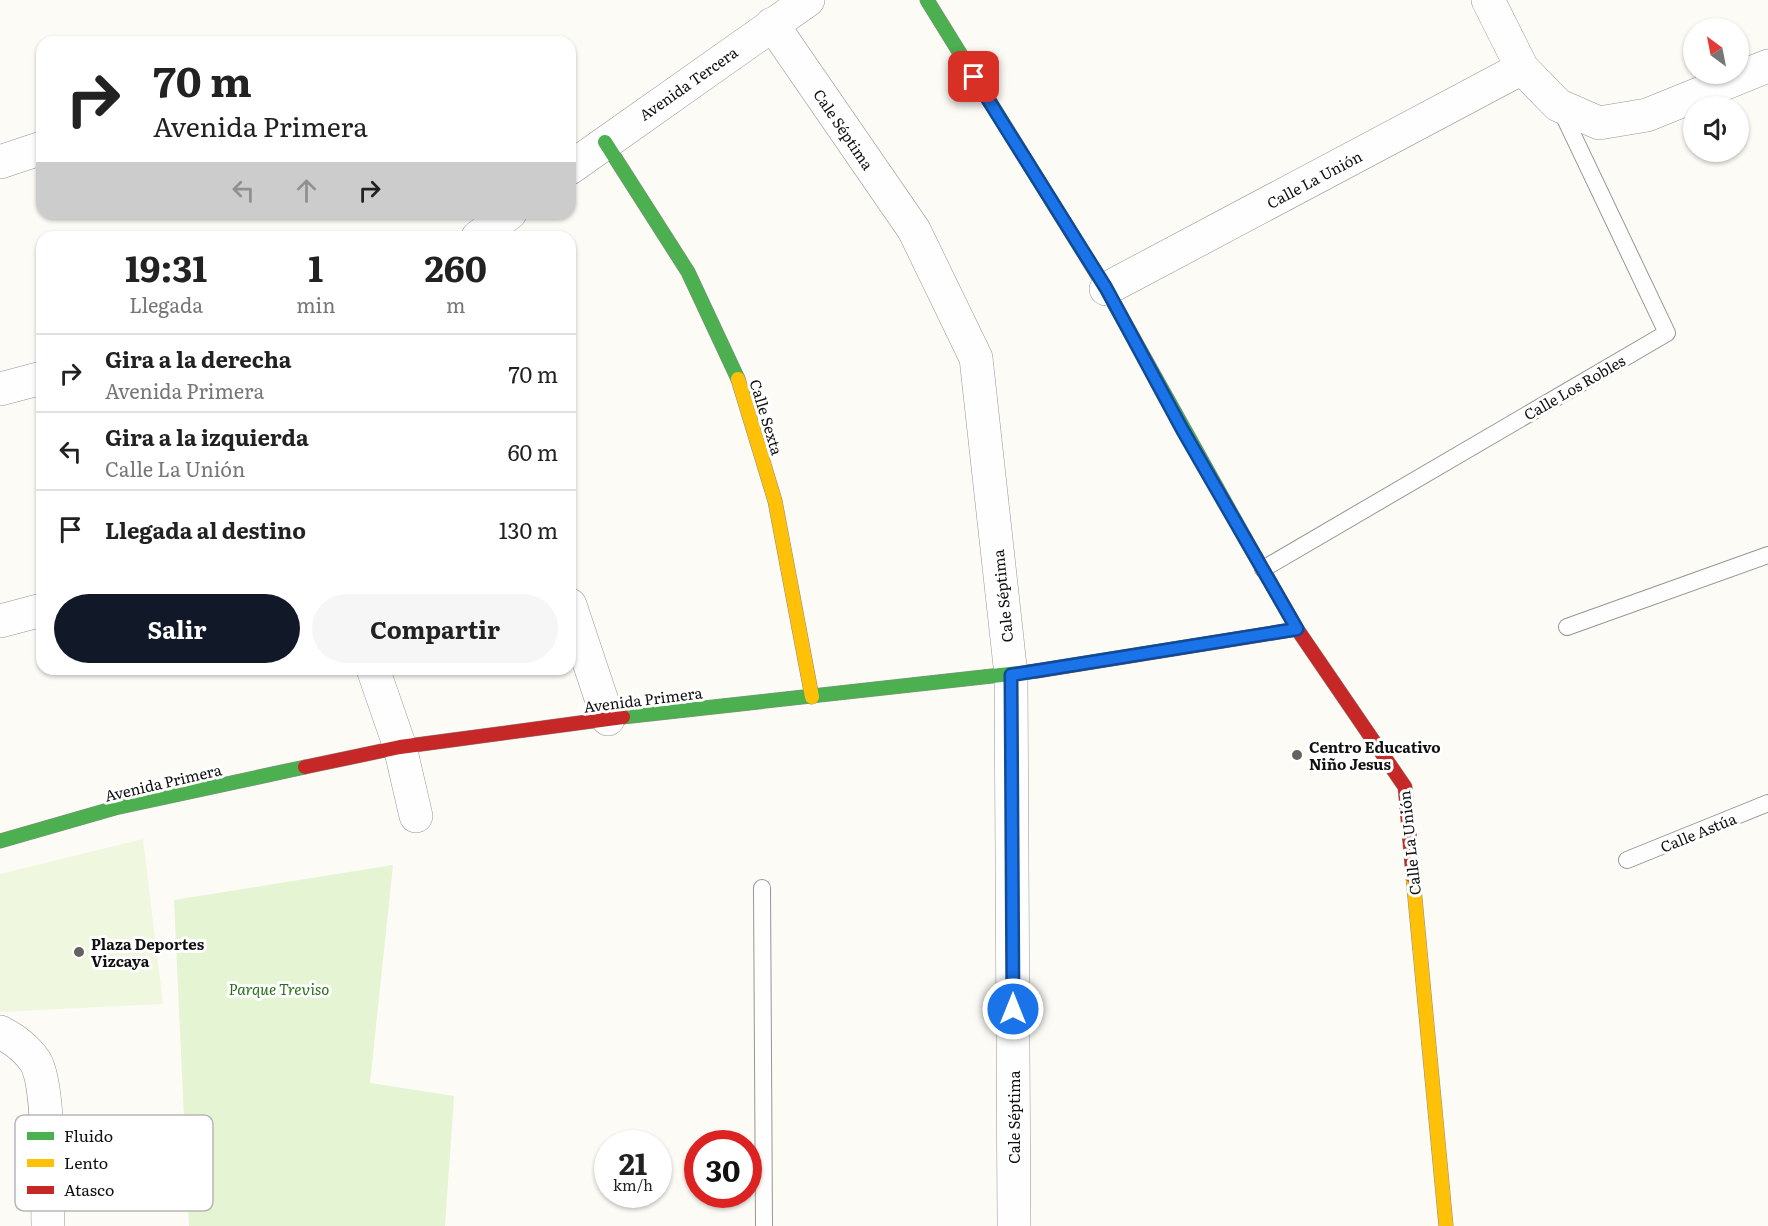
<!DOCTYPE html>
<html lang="es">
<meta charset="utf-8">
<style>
:root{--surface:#fff;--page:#f6f6f6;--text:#222;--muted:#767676;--line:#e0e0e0;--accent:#111827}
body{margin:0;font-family:Literata,serif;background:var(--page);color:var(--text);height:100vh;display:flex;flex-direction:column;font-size:22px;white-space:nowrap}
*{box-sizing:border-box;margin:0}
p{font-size:20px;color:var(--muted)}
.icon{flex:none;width:33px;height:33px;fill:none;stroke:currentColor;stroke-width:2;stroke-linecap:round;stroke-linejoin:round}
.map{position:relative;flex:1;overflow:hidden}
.details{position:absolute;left:36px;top:231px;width:540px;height:444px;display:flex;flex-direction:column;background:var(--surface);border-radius:18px;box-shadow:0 2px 4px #0004}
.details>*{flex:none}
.hud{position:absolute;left:36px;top:36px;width:540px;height:183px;border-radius:18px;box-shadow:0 2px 4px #0004;background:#fff;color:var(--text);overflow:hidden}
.needle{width:39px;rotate:328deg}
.controls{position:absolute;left:1683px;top:18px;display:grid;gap:12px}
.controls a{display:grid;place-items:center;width:66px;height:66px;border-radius:50%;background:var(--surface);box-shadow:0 2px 4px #0004;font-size:30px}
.speed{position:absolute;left:594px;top:1130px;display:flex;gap:12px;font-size:30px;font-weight:700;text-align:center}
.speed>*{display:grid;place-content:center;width:78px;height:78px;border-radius:50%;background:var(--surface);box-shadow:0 2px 4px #0004;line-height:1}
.speed small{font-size:15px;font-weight:400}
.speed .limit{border:9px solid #d22;background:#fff;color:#111}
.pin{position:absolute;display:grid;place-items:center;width:51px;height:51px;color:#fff;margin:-26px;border-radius:12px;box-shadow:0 3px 9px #0006}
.me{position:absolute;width:66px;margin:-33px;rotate:0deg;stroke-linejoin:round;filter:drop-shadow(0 0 4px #0008)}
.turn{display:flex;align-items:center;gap:21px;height:126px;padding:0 18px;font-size:27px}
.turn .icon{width:78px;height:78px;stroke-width:2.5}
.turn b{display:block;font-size:42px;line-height:51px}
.lanes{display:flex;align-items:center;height:57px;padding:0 18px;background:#0003;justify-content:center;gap:30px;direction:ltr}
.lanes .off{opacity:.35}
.eta{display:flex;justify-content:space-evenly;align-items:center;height:102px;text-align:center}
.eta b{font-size:36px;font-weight:700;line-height:42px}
.button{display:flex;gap:12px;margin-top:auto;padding:12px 18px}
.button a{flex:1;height:69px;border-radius:36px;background:var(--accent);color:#fff;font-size:24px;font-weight:700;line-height:69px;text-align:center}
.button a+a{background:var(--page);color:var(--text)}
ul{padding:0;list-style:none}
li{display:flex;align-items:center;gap:18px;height:78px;padding:0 18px;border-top:2px solid var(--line)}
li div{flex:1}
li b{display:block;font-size:22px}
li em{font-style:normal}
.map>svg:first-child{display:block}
</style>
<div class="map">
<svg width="1768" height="1226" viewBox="0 0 1768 1226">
<rect width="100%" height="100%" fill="#fcfbf6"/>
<path fill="#e5f4d3" d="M393,865l-23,218 84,13 -9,130h-256l-15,-326z"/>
<path fill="#eff8de" d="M143,839l20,165 -163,8v-138z"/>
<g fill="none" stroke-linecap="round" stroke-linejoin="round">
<defs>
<path id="lane" d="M1263,569l404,-236 -107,-225
M1567,627l201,-72
M1627,860l141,-57
M762,888l2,338"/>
<path id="street" d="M1488,0l34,68 36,37 41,18 48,-8 121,-49
M772,24l142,206 62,128 35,317 3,551
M0,162l42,-14
M570,168l238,-168
M478,237l32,-24
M1106,289l416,-221
M0,389l42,-11
M570,605l38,114
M0,621l42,-11
M373,669l27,78 16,69
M0,1032c14,7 26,16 35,29 16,25 12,131 13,165"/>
<path id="fast" d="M927,0l179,289 139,249
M605,142l83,130 50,107
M623,717l414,-46
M0,841l115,-33 190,-41"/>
<path id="slow" d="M738,379l37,122 37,196
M1413,877l33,349"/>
<path id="jam" d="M1245,538l52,91 108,158 8,90
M1037,671l260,-42
M305,767l95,-20 223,-30"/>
</defs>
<use href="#lane" stroke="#969694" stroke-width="18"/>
<use href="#street" stroke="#969694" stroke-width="34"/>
<use href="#fast" stroke="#8d8c8a" stroke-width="15"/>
<use href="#slow" stroke="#8d8c8a" stroke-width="15"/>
<use href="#jam" stroke="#8d8c8a" stroke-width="15"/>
<use href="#lane" stroke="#fffefe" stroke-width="16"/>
<use href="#street" stroke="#fffefe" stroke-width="33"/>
<use href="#fast" stroke="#4caf50" stroke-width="14"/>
<use href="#slow" stroke="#ffc107" stroke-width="14"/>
<use href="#jam" stroke="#c62828" stroke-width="14"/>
</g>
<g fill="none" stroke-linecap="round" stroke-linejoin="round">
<defs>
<path id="route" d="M974,77l132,211 76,141 115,200 -286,46 2,334"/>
</defs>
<use href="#route" stroke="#114b97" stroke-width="15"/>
<use href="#route" stroke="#1a73e8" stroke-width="10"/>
</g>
<g fill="#636260" stroke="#fff" stroke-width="2">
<circle cx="1297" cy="755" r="6"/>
<circle cx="79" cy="952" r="6"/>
</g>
<g text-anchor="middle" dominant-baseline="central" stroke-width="6" stroke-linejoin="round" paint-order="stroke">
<g font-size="15" fill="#101010" stroke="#fff">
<text transform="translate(688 83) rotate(-35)">Avenida Tercera</text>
<text transform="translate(844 129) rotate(56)">Cale Séptima</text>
<text transform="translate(1314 179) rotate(-28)">Calle La Unión</text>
<text transform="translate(1574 387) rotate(-30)">Calle Los Robles</text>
<text transform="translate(767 417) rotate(73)">Calle Sexta</text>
<text transform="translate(1002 596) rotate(-96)">Cale Séptima</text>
<text transform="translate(643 699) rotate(-7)">Avenida Primera</text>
<text transform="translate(163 782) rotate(-13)">Avenida Primera</text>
<text transform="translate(1698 832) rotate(-22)">Calle Astúa</text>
<text transform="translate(1409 843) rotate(-96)">Calle La Unión</text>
<text transform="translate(1013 1117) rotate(-90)">Cale Séptima</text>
</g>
<g font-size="15" font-weight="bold" fill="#101010" stroke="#fff" text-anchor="start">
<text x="1309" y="746">Centro Educativo<tspan x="1309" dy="17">Niño Jesus</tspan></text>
<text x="91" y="943">Plaza Deportes<tspan x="91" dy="17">Vizcaya</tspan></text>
</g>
<g font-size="15" font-style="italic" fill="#267117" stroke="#fff">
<text x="279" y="988">Parque Treviso</text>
</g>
</g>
<rect x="15" y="1115" width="198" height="96" rx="9" fill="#fff" stroke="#b7b7b7" stroke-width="1.5"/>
<rect x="27" y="1132" width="27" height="8" fill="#4caf50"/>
<rect x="27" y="1159" width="27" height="8" fill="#ffc107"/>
<rect x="27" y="1186" width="27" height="8" fill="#c62828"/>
<g font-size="16" fill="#101010">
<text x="64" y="1142">Fluido</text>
<text x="64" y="1169">Lento</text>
<text x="64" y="1196">Atasco</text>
</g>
</svg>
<div class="controls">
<a><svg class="needle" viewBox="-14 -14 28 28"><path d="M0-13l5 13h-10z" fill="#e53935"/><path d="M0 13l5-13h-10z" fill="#767676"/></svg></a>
<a><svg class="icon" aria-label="sound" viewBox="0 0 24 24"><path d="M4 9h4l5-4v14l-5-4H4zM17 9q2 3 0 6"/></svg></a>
</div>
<div class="speed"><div>21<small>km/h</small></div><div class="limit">30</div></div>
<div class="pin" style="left:974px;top:77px;background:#d93025"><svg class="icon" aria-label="arrive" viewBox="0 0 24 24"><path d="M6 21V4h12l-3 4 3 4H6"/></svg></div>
<svg class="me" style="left:1013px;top:1009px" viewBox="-20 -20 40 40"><circle r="17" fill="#1a73e8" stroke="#fff" stroke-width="3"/><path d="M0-11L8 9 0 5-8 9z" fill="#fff"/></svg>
<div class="hud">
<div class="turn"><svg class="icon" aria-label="right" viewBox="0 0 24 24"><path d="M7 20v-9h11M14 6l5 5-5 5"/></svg><div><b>70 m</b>Avenida Primera</div></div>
<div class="lanes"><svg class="icon off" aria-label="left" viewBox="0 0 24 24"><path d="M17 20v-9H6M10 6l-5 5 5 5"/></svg><svg class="icon off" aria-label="ahead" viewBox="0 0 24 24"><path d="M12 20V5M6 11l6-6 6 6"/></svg><svg class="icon" aria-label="right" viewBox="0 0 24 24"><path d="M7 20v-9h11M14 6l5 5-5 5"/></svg></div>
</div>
<section class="details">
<div class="eta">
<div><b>19:31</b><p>Llegada</p></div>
<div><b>1</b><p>min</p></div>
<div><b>260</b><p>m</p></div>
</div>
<ul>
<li><svg class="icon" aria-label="right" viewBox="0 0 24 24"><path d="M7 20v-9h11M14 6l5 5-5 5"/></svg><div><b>Gira a la derecha</b><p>Avenida Primera</p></div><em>70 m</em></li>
<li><svg class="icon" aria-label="left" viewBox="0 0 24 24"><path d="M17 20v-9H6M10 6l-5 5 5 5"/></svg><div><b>Gira a la izquierda</b><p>Calle La Unión</p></div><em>60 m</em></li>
<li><svg class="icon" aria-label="arrive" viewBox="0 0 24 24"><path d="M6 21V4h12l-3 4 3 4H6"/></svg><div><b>Llegada al destino</b></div><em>130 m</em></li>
</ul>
<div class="button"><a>Salir</a><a>Compartir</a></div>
</section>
</div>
